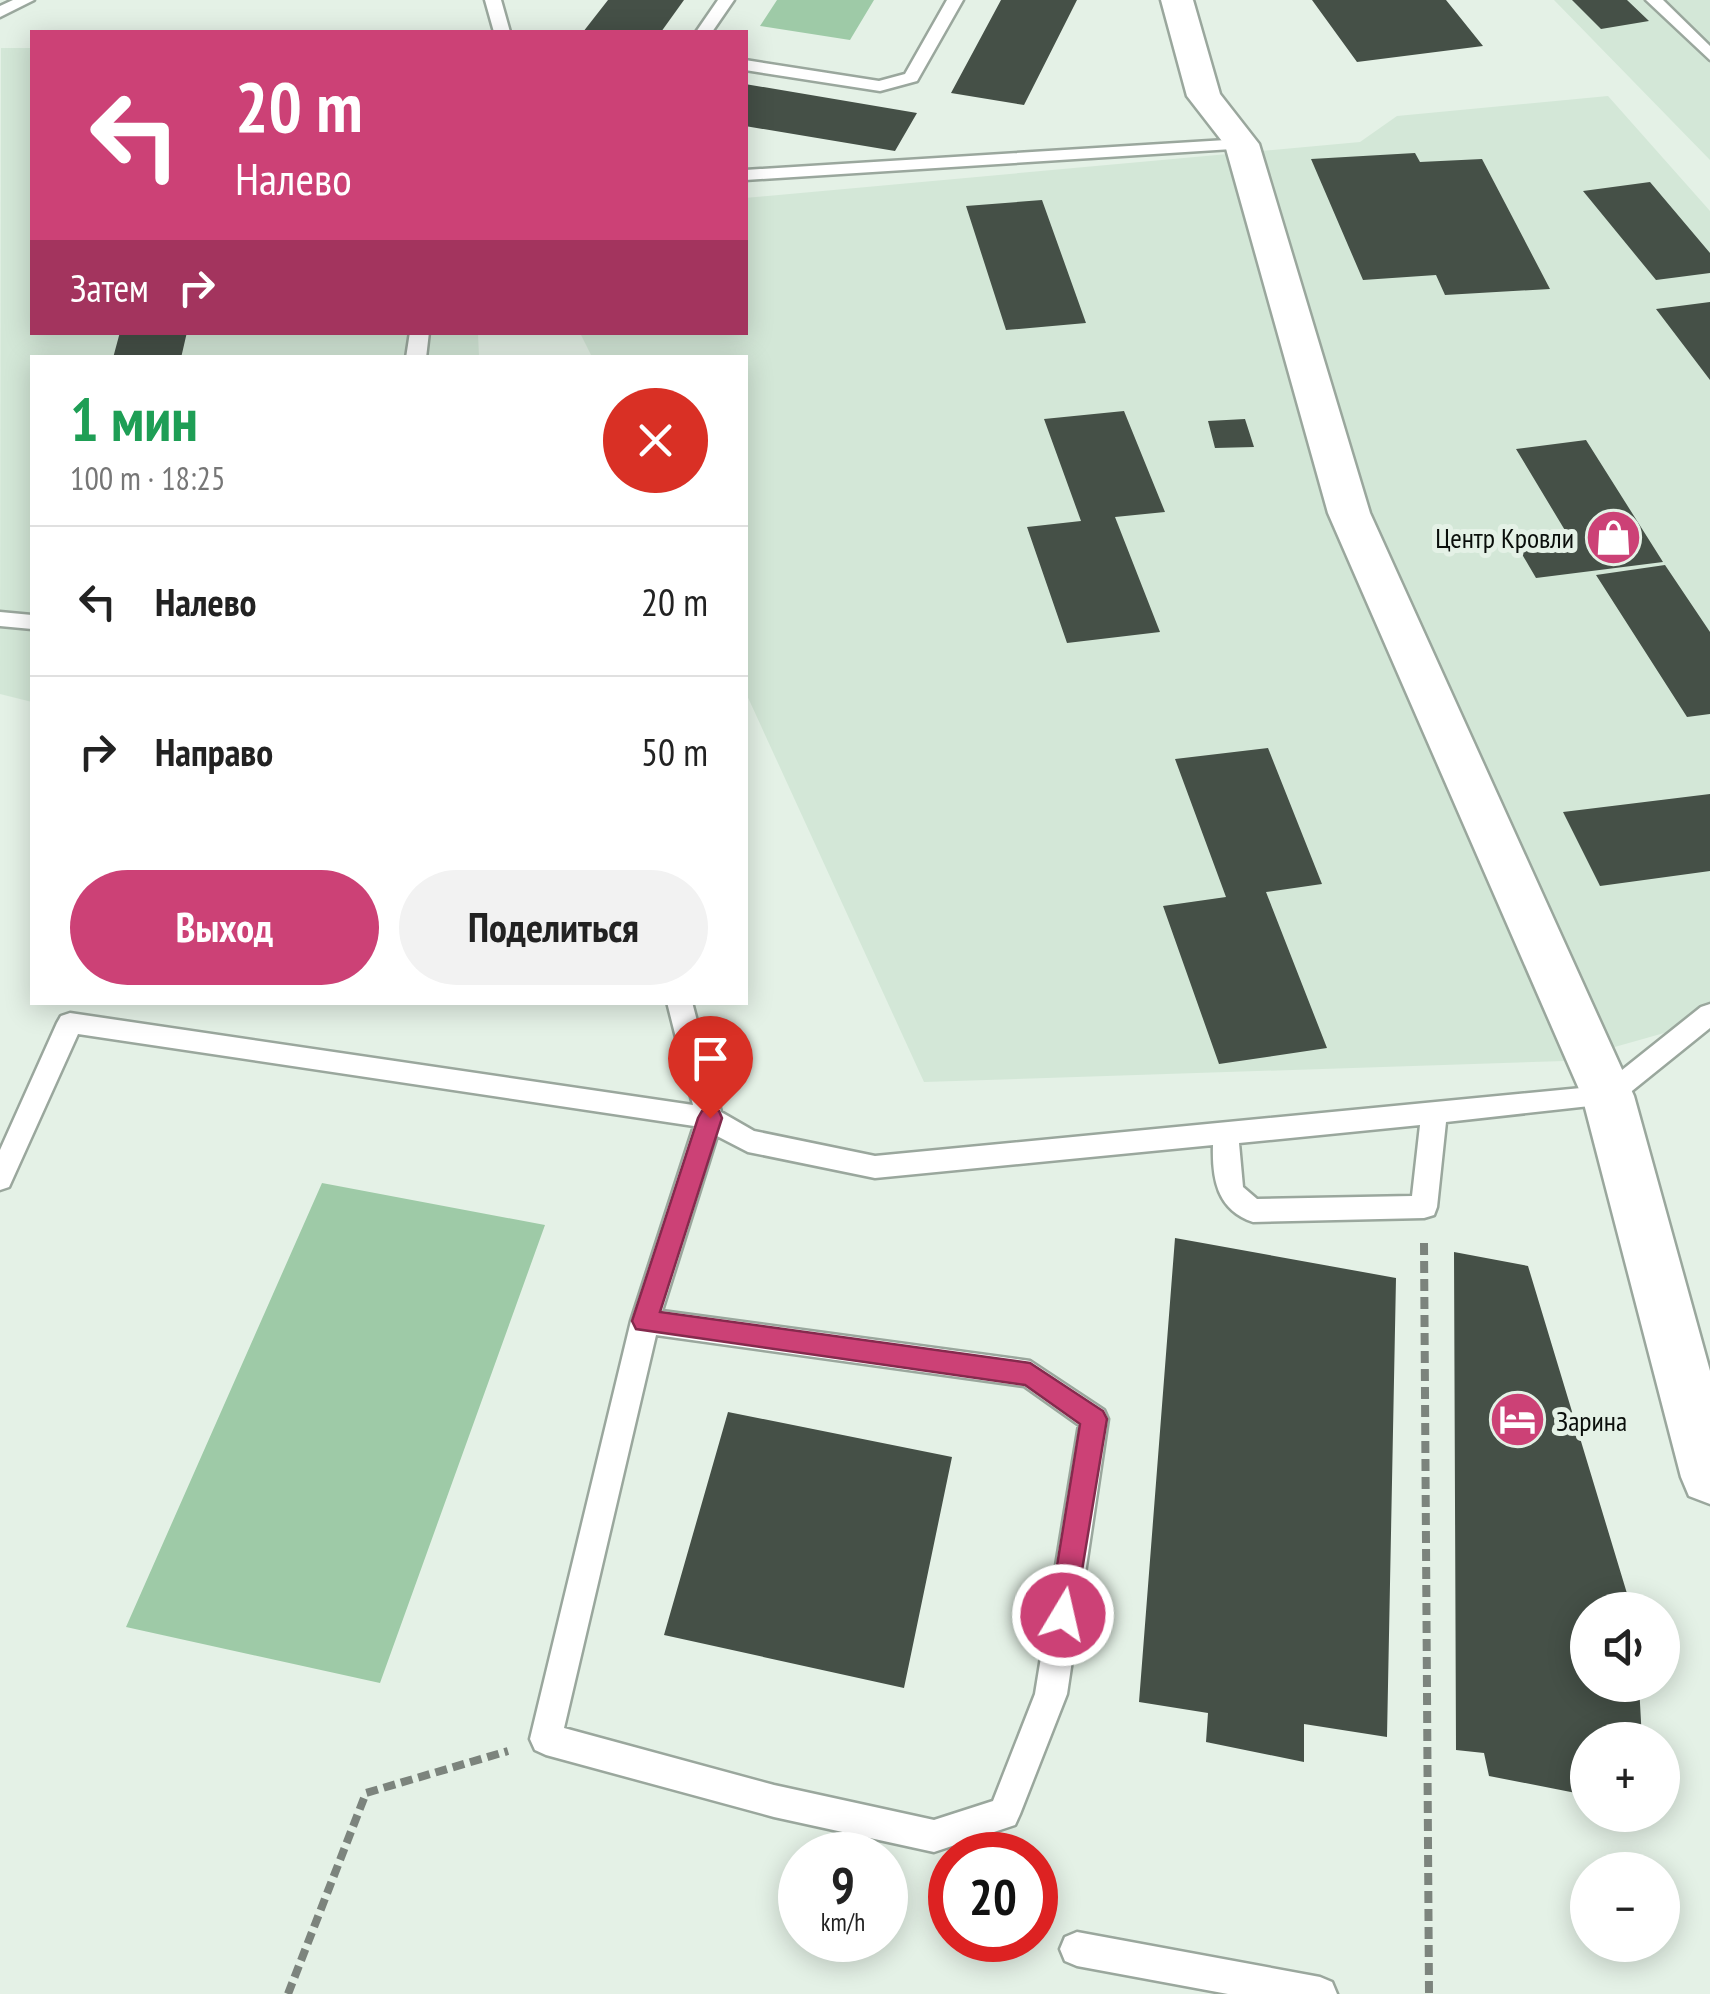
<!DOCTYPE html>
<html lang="ru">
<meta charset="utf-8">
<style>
:root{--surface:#fff;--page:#f2f2f2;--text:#222;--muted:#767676;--line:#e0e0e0;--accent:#cc4176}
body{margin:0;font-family:"PT Sans Narrow",sans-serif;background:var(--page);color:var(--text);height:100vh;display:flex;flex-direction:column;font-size:38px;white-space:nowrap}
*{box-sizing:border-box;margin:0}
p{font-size:32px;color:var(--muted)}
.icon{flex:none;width:55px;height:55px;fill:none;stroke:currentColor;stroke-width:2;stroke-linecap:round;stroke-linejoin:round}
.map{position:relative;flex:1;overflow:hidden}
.sheet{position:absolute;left:30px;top:355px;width:718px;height:650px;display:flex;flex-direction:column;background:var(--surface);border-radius:0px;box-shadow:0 5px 25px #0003}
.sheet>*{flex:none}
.guide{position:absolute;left:30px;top:30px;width:718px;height:305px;border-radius:0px;box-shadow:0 5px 25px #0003;background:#cc4176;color:#fff;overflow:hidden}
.controls{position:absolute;left:1570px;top:1592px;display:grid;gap:20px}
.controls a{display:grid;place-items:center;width:110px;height:110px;border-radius:50%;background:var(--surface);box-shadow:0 5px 25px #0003;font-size:50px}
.speed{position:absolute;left:778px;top:1832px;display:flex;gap:20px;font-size:50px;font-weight:700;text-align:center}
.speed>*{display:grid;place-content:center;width:130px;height:130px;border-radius:50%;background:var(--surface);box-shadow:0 5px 25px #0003;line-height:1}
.speed small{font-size:25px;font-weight:400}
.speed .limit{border:15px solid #d22;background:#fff;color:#111}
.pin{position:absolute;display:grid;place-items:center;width:85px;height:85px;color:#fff;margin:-102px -42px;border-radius:50% 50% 50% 0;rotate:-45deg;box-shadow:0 0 10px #0007}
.pin .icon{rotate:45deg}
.me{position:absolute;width:110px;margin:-55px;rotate:9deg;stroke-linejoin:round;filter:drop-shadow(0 0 8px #0008)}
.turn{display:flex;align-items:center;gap:35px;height:210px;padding:0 40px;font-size:45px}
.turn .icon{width:130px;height:130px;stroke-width:2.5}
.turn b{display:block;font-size:70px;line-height:85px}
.then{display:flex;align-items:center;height:95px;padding:0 40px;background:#0003;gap:20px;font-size:38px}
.round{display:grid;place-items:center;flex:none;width:105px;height:105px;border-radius:52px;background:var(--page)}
.headline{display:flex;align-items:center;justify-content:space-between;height:170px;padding:0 40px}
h1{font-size:60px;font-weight:700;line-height:75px;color:#1e9e55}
.action{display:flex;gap:20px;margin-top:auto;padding:20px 40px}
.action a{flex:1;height:115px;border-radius:60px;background:var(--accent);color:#fff;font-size:40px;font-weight:700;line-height:115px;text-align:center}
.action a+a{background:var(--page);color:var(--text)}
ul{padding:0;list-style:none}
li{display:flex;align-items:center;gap:30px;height:150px;padding:0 40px;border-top:2px solid var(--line)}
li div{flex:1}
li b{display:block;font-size:38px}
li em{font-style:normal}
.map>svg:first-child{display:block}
</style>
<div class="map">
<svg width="1710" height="1994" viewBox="0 0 1710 1994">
<rect width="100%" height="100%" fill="#e4f1e6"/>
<path fill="#d3e7d7" d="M1554,0h156v160z
M1,48h31v284l446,1 1,24 -447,1v344l-32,-8z
M1608,96l102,115v796l-21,19 -124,35 -641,21 -179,-391v-333l-153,-1 -12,-24 165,-1v-134l615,-56 37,-26z"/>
<path fill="#9ecaa7" d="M777,0h97l-24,40 -90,-14z
M322,1183l223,42 -165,458 -254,-56z"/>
<path fill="#455047" d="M608,0h76l-23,32h-78z
M1001,0h76l-53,105 -73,-12z
M1312,0h134l37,46 -126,16z
M1572,0h55l22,21 -48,8z
M745,84l172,29 -22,38 -150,-25z
M1415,153l5,9 62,-3 68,130 -105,6 -9,-20 -73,5 -52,-121z
M1650,182l60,71v20l-54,7 -73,-89z
M1042,200l44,123 -80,7 -40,-124z
M1710,302v78l-54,-71z
M120,332h67l-6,26h-68z
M1124,411l41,101 -50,5 45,115 -93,11 -40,-116 54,-6 -37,-102z
M1245,419l9,28 -39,1 -7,-27z
M1586,440l77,122 -127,16 -20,-34 53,-7 -53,-88z
M1665,565l45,67v82l-23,3 -91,-142z
M1268,748l54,136 -56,8 61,156 -108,16 -56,-158 63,-9 -51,-138z
M1710,794v77l-110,15 -37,-74z
M1175,1238l221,40 -9,459 -83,-13v38l-98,-20 2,-29 -69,-11z
M1454,1252l74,14 104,344h-44v75h51l3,55h-54l-2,55 -97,-19 -5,-23 -28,-3z
M728,1412l224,45 -48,231 -240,-53z"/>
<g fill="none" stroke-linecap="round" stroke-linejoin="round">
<defs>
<path id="lane" d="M13,0h21l-34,17v-11z
M485,0h16l9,32h-16z
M718,0h16l-22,32h-16z
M947,0h16l-46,81 -37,10 -135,-21v-10l134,21 26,-7z
M1646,0h17l47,46v14z
M1242,139l9,5 -3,4 -503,32v-10z
M410,332h19l-3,26h-20z
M0,612l32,3v14l-32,-3z
M667,1002h25l29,110 33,19 121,25 727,-70 99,-79 9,-3v24l-93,75 -171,19 -9,85 -3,8 -10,3 -171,4c-36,-12 -41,-43 -40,-77l-338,33 -127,-26 -31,-16 -55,175 368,50 74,49 4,9 -41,275 -47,120 -5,11 -81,27 -160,-35 -228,-62 -11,-5 -5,-11 101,-418 63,-195 -616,-92 -69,153 -9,3v-40l57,-127 4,-7 9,-3 623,92zM1420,1125l-8,71 -155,3 -14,-12 -4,-44zM656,1335l368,51 55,39 -44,269 -42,107 -59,19 -160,-35 -210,-57z
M1077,1932l243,45 12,5 5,12h-109l-151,-28 -12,-5 -5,-12 5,-12z"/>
<path id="street" d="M1161,0h32l27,94 39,50 111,369 264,583 76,275v133l-21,-8 -8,-19 -99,-381 -254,-583 -103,-368 -38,-49z"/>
</defs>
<use href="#lane" stroke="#9aa79d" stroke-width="5"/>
<use href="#street" stroke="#9aa79d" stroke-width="5"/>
<path stroke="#7c847d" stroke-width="8" stroke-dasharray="12 6" stroke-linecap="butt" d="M1424,1243l5,751
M288,1994l78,-201 142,-42"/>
<use href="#lane" fill="#fff" fill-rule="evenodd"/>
<use href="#street" fill="#fff" fill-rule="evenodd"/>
</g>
<path fill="#cc4176" stroke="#852a4d" stroke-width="2.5" d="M710,1108l9,3 3,7 -62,194 370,51 73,48 4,8 -34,206 -10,4 -10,-4 -4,-10 31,-191 -55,-39 -389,-56 -4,-8 66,-203 4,-7z"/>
<defs>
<symbol id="shop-disc" viewBox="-11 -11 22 22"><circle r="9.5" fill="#cc4176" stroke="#e4f1e6"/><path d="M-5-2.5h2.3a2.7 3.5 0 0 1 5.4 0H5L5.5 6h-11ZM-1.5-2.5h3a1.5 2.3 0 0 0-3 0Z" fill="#fff"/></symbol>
<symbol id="hotel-disc" viewBox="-11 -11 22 22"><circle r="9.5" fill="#cc4176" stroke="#e4f1e6"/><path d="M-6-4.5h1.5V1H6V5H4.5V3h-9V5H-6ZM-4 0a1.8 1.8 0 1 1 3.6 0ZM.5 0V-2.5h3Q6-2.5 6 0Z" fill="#fff"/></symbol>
</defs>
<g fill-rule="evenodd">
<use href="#shop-disc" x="1582" y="506" width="63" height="63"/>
<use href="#hotel-disc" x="1486" y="1388" width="63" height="63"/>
</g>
<g text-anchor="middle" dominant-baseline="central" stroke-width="10" stroke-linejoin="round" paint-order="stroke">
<g font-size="28" fill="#0a0e0b" stroke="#e4f1e6" text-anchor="end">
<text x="1574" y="537">Центр Кровли</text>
<text x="1556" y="1420" text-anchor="start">Зарина</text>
</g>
</g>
</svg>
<div class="controls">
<a><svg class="icon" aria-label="sound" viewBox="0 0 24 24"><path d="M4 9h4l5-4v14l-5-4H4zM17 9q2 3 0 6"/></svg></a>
<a>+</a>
<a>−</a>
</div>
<div class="speed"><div>9<small>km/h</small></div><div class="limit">20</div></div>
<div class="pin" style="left:710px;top:1118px;background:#d93025"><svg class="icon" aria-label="arrive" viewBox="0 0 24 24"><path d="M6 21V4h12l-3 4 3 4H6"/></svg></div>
<svg class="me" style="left:1063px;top:1615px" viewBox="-20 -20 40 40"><circle r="17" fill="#cc4176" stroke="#fff" stroke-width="3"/><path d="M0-11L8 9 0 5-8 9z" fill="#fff"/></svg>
<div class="guide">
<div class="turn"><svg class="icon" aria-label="left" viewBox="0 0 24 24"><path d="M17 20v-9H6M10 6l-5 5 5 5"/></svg><div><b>20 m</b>Налево</div></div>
<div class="then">Затем<svg class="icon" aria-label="right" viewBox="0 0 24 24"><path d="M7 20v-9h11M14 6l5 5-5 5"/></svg></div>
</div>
<section class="sheet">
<div class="headline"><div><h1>1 мин</h1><p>100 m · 18:25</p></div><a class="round" style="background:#d93025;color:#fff"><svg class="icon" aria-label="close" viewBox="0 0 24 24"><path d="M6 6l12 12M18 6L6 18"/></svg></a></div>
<ul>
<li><svg class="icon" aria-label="left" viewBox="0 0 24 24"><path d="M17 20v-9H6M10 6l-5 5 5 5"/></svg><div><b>Налево</b></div><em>20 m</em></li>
<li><svg class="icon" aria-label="right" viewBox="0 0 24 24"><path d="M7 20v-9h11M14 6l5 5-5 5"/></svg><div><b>Направо</b></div><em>50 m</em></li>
</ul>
<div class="action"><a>Выход</a><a>Поделиться</a></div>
</section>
</div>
